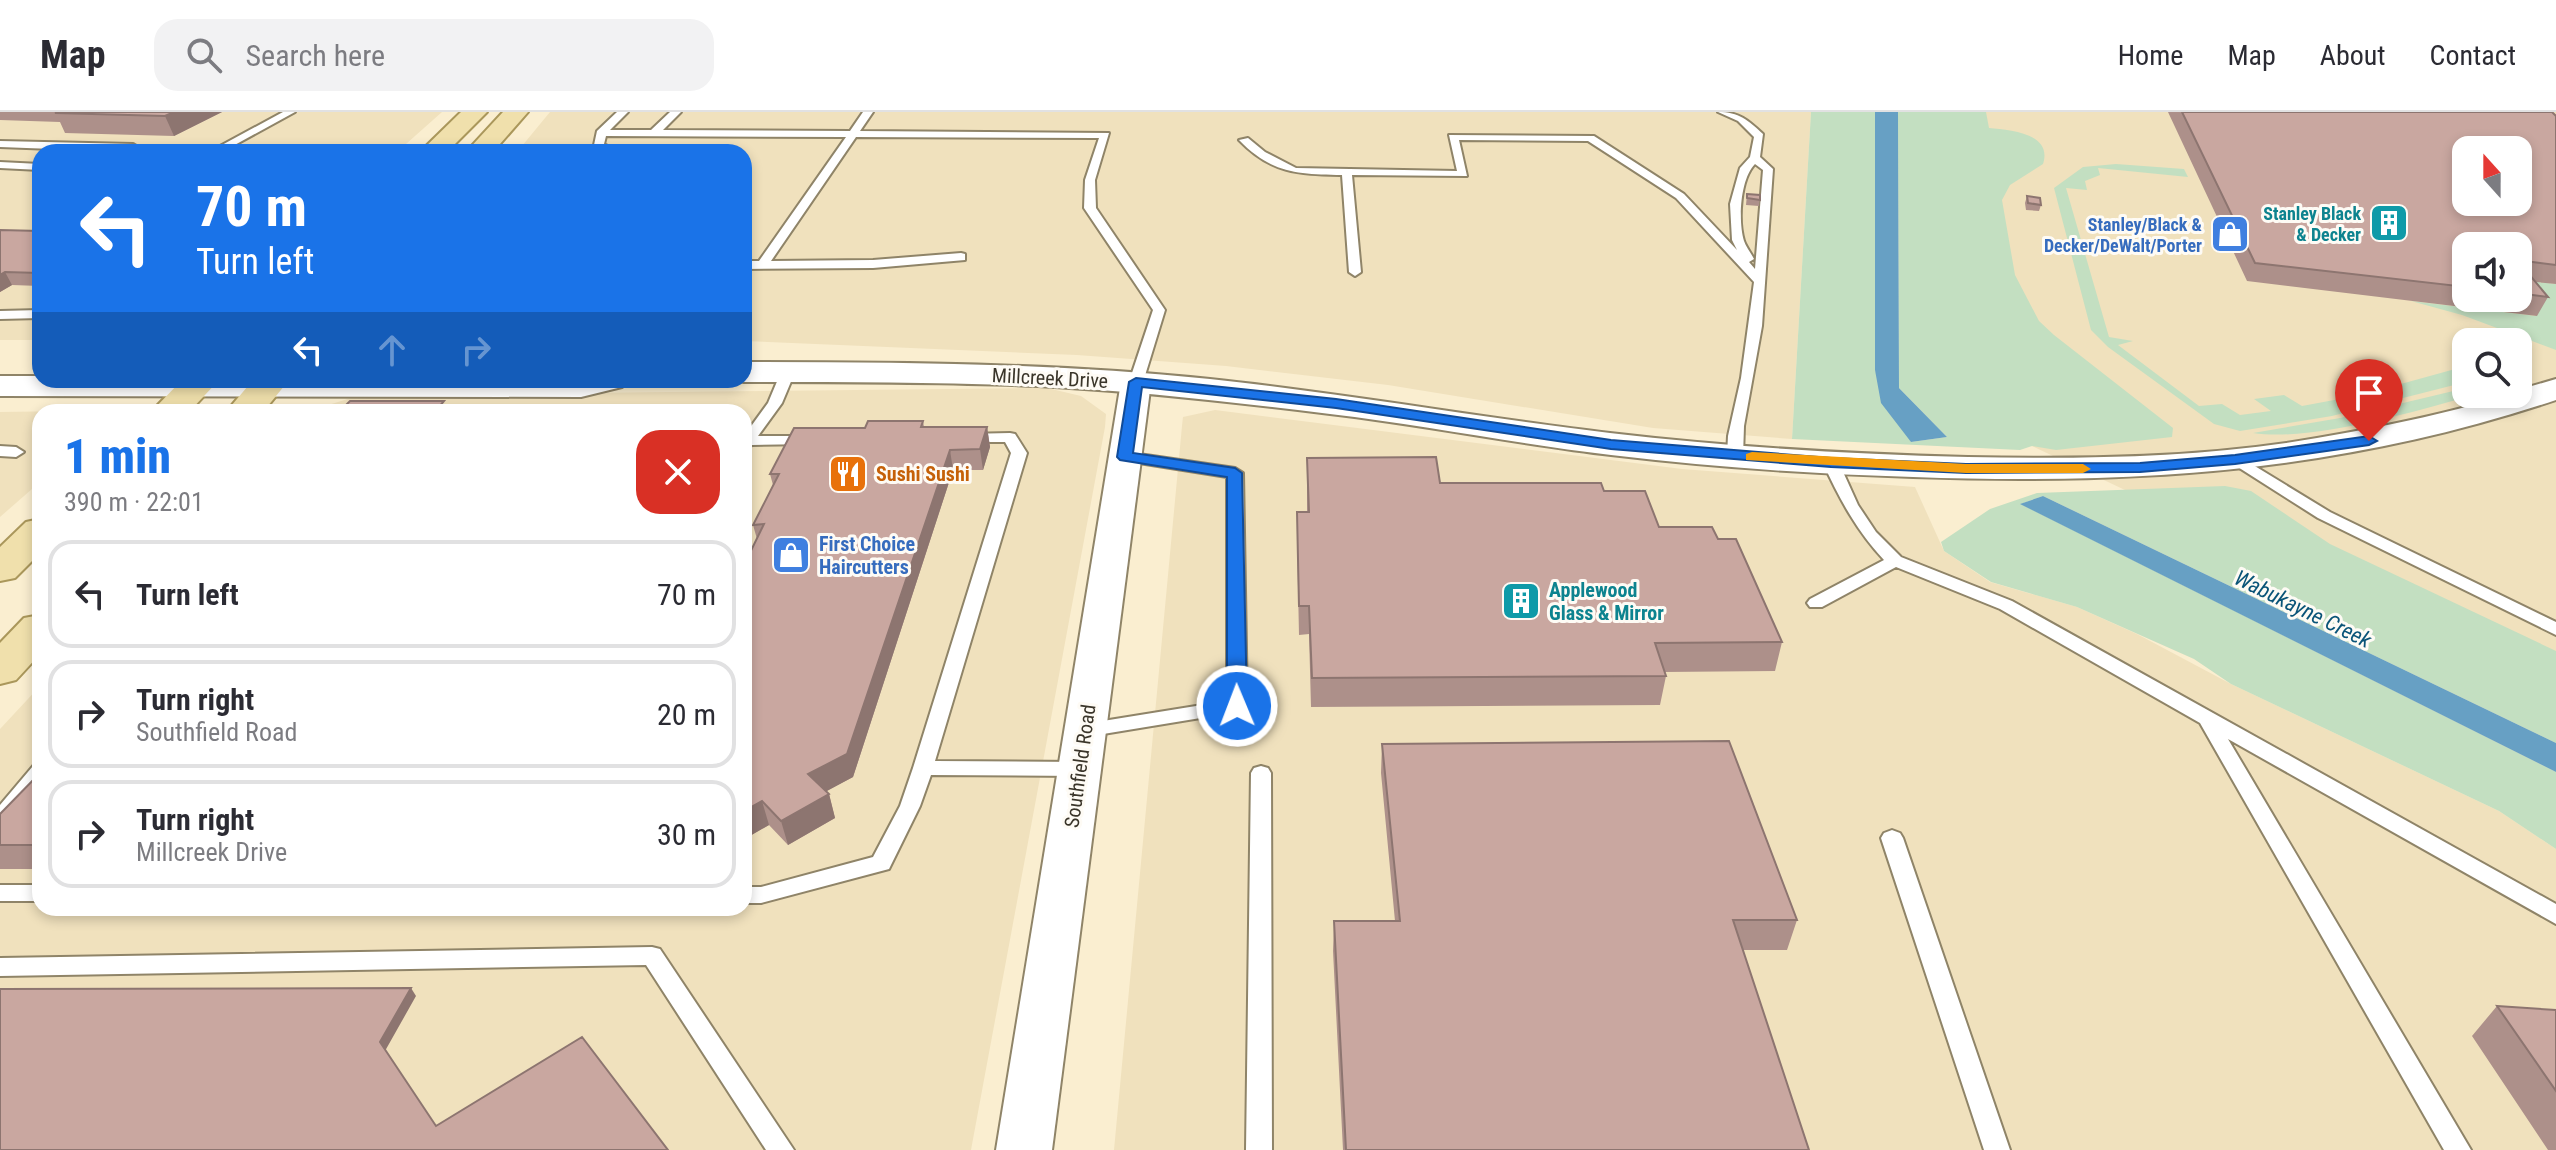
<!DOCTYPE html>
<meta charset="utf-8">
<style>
:root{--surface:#fff;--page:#f2f2f3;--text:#2b2b33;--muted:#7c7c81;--line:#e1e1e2;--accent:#1a73e8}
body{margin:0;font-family:"Roboto Condensed",sans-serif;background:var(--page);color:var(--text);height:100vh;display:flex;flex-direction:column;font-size:30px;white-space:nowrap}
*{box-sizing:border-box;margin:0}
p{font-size:26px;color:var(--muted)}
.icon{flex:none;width:44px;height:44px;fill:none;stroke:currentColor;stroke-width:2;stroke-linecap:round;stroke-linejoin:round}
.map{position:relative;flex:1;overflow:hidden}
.side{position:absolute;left:32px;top:292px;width:720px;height:512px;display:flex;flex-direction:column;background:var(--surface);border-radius:24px;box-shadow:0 4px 12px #0003}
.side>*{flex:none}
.top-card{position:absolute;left:32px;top:32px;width:720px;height:244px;border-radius:24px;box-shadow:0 4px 12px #0003;background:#1a73e8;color:#fff;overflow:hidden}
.needle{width:52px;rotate:339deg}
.tools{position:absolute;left:2452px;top:24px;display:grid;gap:16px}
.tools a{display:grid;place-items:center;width:80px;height:80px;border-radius:16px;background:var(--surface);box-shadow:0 4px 12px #0003;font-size:40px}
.pin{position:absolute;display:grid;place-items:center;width:68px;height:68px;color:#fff;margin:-82px -34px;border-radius:50% 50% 50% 0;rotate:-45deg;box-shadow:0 0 8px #0007}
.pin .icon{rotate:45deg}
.me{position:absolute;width:88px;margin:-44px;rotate:359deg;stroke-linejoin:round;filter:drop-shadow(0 0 6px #0008)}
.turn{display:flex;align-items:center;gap:28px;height:168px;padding:0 32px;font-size:36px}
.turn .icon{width:104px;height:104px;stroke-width:2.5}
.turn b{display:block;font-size:56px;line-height:68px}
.lanes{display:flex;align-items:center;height:76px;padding:0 32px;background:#0003;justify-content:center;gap:40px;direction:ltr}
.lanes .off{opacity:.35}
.round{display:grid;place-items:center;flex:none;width:84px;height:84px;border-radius:24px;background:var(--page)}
.head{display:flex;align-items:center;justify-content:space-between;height:136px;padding:0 32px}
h1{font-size:48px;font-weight:800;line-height:60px;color:var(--accent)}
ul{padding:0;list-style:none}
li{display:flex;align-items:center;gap:24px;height:108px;margin:0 16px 12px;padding:0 16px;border:4px solid var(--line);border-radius:24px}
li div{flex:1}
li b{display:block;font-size:30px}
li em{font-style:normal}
header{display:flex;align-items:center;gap:48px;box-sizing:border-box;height:112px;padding:0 40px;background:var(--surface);border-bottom:2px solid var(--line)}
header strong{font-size:38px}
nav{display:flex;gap:44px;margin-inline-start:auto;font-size:28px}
.search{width:560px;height:72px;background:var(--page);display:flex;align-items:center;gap:20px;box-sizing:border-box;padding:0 28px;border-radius:24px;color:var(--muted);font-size:30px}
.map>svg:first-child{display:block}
</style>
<header>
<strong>Map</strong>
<div class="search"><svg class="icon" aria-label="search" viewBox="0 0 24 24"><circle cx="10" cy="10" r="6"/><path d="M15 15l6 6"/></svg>Search here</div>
<nav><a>Home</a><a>Map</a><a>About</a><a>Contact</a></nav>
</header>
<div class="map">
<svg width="2556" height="1038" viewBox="0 0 2556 1038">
<rect width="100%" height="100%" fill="#faeed0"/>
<path fill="#f0e1bd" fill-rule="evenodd" d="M0,0h442l-45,40h-357v188h-40z
M550,0h1261l-19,327 -139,-11 -265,-43 -162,-19 -149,-11 -333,-14v-189h-227z
M1957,0h599v582l-524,-248zM2466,38h52v52h-52zM2466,134h52v52h-52zM2466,230h52v52h-52z
M1047,276l34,8 25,18 -1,13 -134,723h-971v-421l40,-43v222h704v-496h-438l48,-15 25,-2z
M1215,298l467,59 233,18 29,64 46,31 87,25 60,27 94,50 268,127 57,38v301h-1442l68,-724 1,-9z
M70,299l-30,1v70l-40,35v-105z"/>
<path fill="#c3dfc1" d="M1811,0h64v258l36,72 36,-5 -48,-49 -1,-276h88l3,16c21,2 64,5 54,36l-33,21 -8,15 13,75 24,46 15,14 119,93 -1,9 -116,13 -24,-4 -12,4 -228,-11z
M2116,52l68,5 4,8 -90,-9 2,7 -15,6 2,9 -21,-2 43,149 24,4 -15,4 81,61 23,-2 18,11 31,-4 -17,-12 30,-4 18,11 59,-11 105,-29v16l-134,34 -92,15 -26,-7 -106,-77 -17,-17 -37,-142 29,-21z
M2518,168l38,4v66l-94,-35 -51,-14 125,15z
M2466,276v6h11c-60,17 -165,48 -224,39l87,-15z
M2225,374l26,5 79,53 226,107v92l-513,-247 -22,8 535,268v77l-57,-38 -268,-127 -37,-25 -117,-52 -86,-25 -47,-31 -3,-9 49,-33 47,-16z"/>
<path fill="#67a0c4" d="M1875,0h23l1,276 48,49 -36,5 -30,-39 -6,-33z
M2043,384l513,247v29l-536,-268z"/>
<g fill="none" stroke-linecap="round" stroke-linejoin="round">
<defs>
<path id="service" d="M283,0h12l-73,40h-13z
M617,0h11l-18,18h41l19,-18h11l-18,18 187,1 13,-19h10l-13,19 249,2 -14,47 1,28 69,102 -22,72 -7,4 -7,-4 24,-72 -69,-102 1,-28 14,-42 -243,-1 -85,124 102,-1 88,-7 4,1v6l-92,8 -129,1v-8h15l87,-124 -240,-1 -2,8 14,8h-13l-11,-7 3,-14z
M1718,0c21,0 30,8 45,22l-3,23 13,12 -11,157 -18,100 -1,30 -8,5 -8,-5 1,-20 13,-58 13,-96 -78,-84 -88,-57 -129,-1 8,36 -115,-1 9,97 -6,4 -6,-4 -7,-97c-44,-1 -70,-1 -103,-35l9,-2 17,14 31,16 161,3 -8,-36 145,1 90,58 53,56 -5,-10 -2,-36 10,-36 10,-11 4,-20 -16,-16zM1755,52l8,6 -8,99 -6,-7 5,-3c-3,-6 -8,-12 -10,-18 -6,-20 -4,-62 11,-77z
M0,29l133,3 5,3 -6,5 -132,-5z
M0,50l40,2v6l-40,-2z
M40,198v8l-40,1v-8z
M788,256l7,4 -13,31 -24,33h55l7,4 -7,4 -61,1 -8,6v-15l24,-33 13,-31z
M1010,321l5,1 12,19 -92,308 145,1 7,2 3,5 -3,5 -7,2 -149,-1 -11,31 -31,63 -128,34h-17v-16h17l112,-30 27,-51 13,-38 98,-315 -6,-11h-39l-7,-4 7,-4z
M0,334l16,1 8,5 -8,5 -16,-1z
M1125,340l110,16 8,5 4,233 -10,6 -152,25 -7,-2 -3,-5 3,-5 149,-24v-224l-107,-17v-6z
M2235,342l95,58 226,110v13l-238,-117 -88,-56v-6z
M1831,346l8,5 19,42 18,27 25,25 111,44 544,303v20l-328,-185 243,411h-27l-244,-427 -200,-114 -104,-42 -74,40h-12l-3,-4 3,-4 74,-39c-27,-29 -44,-60 -61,-97z
M40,652v21l-33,39 -7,3v-22l33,-39z
M1261,654l7,2 3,5 1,377h-26l5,-377 3,-5z
M1892,718l8,3 3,5 107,312h-26l-103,-312 3,-5z
M0,773h40v16h-40z
M652,835l8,2 134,201h-28l-120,-185 -646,11v-18z"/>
<path id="minor" d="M1136,261l10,3 5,6 -99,768h-56l125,-768 5,-6z"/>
<path id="tertiary" d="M744,250c156,0 311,1 466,17 134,14 266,38 400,54 119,14 239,21 358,24 116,2 235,1 349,-19 47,-8 94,-17 141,-29 20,-5 39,-15 60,-15v-4l38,-11v21c-215,72 -418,85 -643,77 -101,-3 -201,-10 -302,-22 -94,-11 -187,-30 -281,-41 -97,-12 -195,-23 -292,-28 -98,-4 -196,-4 -294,-4l-9,-2h9z
M0,264h40v4h587l-5,7 -41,10 -581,-1z"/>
<path id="primary" d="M461,0h26l-40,40h-27z
M503,0h25l-35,40h-27z
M182,268h37l-30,32h-38z
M253,268h36l-26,32h-37z
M40,407v34l-25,25 -15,3v-34l26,-25z
M40,503v39l-24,26 -16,4v-41l24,-25z"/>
</defs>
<use href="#service" stroke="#8f8468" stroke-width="4"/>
<use href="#minor" stroke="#8f8468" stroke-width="4"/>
<use href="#tertiary" stroke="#8f8468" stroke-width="4"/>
<use href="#primary" stroke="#aa975b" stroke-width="4"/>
<use href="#service" fill="#fff" fill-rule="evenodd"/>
<use href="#minor" fill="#fff" fill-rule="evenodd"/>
<use href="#tertiary" fill="#fff" fill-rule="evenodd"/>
<use href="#primary" fill="#f0e0ac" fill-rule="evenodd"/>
</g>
<path fill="#ad908a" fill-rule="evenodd" d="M0,0h222l-48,24 -109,-3 -5,-11 -60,-2z
M2168,0h384l4,4v168l-20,-2 12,15 -11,19 -290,-35zM2466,134h52v52h-52z
M1747,82l13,1 -1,11 -13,-1z
M2027,84l14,9 -2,6 -13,-1 -1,-7z
M0,118l40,1v55l-28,-1 -12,7z
M923,309l1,6h63l3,20 -7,23h-30l-100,307 -27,14 3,3 6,24 -47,27 -19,-20 -21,12h-4v-272l13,-26 -4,-14 20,-40 -3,-11 95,-46z
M1307,346l133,25 164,8 55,36 59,12 64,103 -7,29 -111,1 2,4 -6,29 -349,2 -2,-73 -10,1 -2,-95v-28h10z
M1382,632l415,176 -10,30h-45l67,200h-466l-10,-199 1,-30h61l-14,-148z
M40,661v96h-40v-55z
M2497,894l59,4v140h-8l-76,-114z"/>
<path fill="#8d7570" d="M174,0h48l-48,24 -9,-20z
M5,160l7,13 -12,7v-17z
M987,315l3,20 -7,23 -3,-21z
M950,338l3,20 -100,307 -39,21 -6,-24z
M829,682l6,24 -47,27 -7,-24z
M762,689l7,24 -21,12 -4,-14v-12z
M40,726v16l-7,-9z
M411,876l5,8 -31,55 -5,-9z"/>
<path fill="#c9a7a0" stroke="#8d7570" stroke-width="2" fill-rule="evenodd" d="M58,0h116l-9,4 -110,-3z
M2182,0h370l4,4v149l-38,-5v-14h-52v41l-211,-24zM2466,38h52v52h-52z
M1747,82l13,1v5l-13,-2z
M2027,84l13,2 1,7 -13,-2z
M0,118l40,1v42l-35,-1 -5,3z
M2518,149l30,36 -30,-4z
M350,289h94l-5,6h31l-5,5h-126z
M868,309h55l-2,6h66l-7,22 -30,1 -103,304 -39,20 21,20 -48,27 -19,-20 -18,10v-246l20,-41 -11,1 26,-51h-9l24,-46h71z
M1436,345l4,26h161l3,8h41l14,36h53l6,12h18l46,103 -127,1 11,33 -354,2 -3,-72h-10l-2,-94h12l-2,-54z
M1729,629l68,179h-64l76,230h-463l-12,-229h66l-18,-177z
M40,661v65l-7,7h-33v-31z
M411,876l-31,54 56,84 146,-89 86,113h-668v-161z
M2497,894l59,4v81z"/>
<path fill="#1a73e8" stroke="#114b97" stroke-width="2" d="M1136,266l200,21 275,41 220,18 135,6 174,-1 95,-8 134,-19 8,5 -8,4 -134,19 -95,8 -174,1 -135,-6 -220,-18 -275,-41 -194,-21 -9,66 102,15 7,5 5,233 -10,6 -10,-6v-229l-107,-17 -3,-3 12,-75z"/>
<path fill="#f59e0b" d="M1752,340l214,12h117l8,5 -8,4h-117l-220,-13v-6z"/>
<defs>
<symbol id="building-square" viewBox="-11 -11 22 22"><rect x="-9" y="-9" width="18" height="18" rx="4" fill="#0f9aa8" stroke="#fefbf5"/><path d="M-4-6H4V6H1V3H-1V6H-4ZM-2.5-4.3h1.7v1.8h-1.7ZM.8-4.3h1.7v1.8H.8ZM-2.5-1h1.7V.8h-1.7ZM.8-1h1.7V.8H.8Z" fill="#fff"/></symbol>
<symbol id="shop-square" viewBox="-11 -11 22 22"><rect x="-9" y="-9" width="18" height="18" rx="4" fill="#3f7fe0" stroke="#fefbf5"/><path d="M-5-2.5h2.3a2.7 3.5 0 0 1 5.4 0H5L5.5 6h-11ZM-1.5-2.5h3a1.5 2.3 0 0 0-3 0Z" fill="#fff"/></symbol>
<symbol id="restaurant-square" viewBox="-11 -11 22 22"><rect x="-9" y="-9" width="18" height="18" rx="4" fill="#e8710a" stroke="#fefbf5"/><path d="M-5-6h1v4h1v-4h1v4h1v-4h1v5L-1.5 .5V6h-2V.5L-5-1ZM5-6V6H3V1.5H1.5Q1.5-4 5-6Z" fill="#fff"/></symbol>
</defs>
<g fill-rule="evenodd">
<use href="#building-square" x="2367" y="89" width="44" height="44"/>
<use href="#shop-square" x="2208" y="100" width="44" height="44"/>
<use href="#restaurant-square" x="826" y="340" width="44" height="44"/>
<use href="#shop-square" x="769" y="421" width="44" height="44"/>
<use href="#building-square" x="1499" y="467" width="44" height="44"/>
</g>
<g text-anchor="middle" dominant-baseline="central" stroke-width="6" stroke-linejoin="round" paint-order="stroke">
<g font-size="18" font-weight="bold" fill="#0d838f" stroke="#fefbf5" text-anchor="end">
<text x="2361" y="101">Stanley Black<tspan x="2361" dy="21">&amp; Decker</tspan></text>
</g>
<g font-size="18" font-weight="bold" fill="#366cbe" stroke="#fefbf5" text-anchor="end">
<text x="2202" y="112">Stanley/Black &amp;<tspan x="2202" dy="21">Decker/DeWalt/Porter</tspan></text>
</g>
<g font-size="20" fill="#3a352a" stroke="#fefbf5">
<text transform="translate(1050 266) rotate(3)">Millcreek Drive</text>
<text transform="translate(1080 654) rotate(-82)">Southfield Road</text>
</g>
<g font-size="20" font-weight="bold" fill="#c56008" stroke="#fefbf5" text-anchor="start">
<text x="876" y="362">Sushi Sushi</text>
</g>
<g font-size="20" font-weight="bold" fill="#366cbe" stroke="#fefbf5" text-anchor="start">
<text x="819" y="432">First Choice<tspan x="819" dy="23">Haircutters</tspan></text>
</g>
<g font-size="20" font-weight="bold" fill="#0d838f" stroke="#fefbf5" text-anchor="start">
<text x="1549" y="478">Applewood<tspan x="1549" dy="23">Glass &amp; Mirror</tspan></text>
</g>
<g font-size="22" font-style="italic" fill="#0a5478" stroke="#fefbf5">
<text transform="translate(2303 497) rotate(26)">Wabukayne Creek</text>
</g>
</g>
</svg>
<div class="tools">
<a><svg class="needle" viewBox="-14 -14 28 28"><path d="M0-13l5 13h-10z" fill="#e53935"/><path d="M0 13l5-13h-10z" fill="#7c7c81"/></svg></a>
<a><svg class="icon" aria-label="sound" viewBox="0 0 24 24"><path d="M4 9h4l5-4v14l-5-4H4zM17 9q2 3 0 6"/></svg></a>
<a><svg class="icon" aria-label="search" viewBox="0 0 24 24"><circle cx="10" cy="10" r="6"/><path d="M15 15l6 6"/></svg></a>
</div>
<div class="pin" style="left:2369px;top:329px;background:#d93025"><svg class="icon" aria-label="arrive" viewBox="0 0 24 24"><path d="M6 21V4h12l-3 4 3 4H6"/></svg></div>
<svg class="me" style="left:1237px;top:594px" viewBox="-20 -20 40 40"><circle r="17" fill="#1a73e8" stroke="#fff" stroke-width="3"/><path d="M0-11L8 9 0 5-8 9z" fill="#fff"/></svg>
<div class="top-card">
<div class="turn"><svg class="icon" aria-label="left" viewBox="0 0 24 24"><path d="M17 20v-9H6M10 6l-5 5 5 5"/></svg><div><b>70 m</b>Turn left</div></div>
<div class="lanes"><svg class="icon" aria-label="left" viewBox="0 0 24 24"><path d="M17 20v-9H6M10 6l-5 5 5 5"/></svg><svg class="icon off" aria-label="ahead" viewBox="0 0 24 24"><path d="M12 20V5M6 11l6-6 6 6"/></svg><svg class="icon off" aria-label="right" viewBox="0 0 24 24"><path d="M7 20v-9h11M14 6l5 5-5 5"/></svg></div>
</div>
<section class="side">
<div class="head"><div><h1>1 min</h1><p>390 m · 22:01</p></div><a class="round" style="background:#d93025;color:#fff"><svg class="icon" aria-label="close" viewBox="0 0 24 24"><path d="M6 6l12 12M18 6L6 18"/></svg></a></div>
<ul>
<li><svg class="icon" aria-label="left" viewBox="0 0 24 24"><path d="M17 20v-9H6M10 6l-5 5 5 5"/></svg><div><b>Turn left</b></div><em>70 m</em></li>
<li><svg class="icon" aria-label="right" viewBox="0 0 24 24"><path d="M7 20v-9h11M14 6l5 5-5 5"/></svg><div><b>Turn right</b><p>Southfield Road</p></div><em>20 m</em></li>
<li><svg class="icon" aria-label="right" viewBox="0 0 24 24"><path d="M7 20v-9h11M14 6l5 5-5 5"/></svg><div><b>Turn right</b><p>Millcreek Drive</p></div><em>30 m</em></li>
</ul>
</section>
</div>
